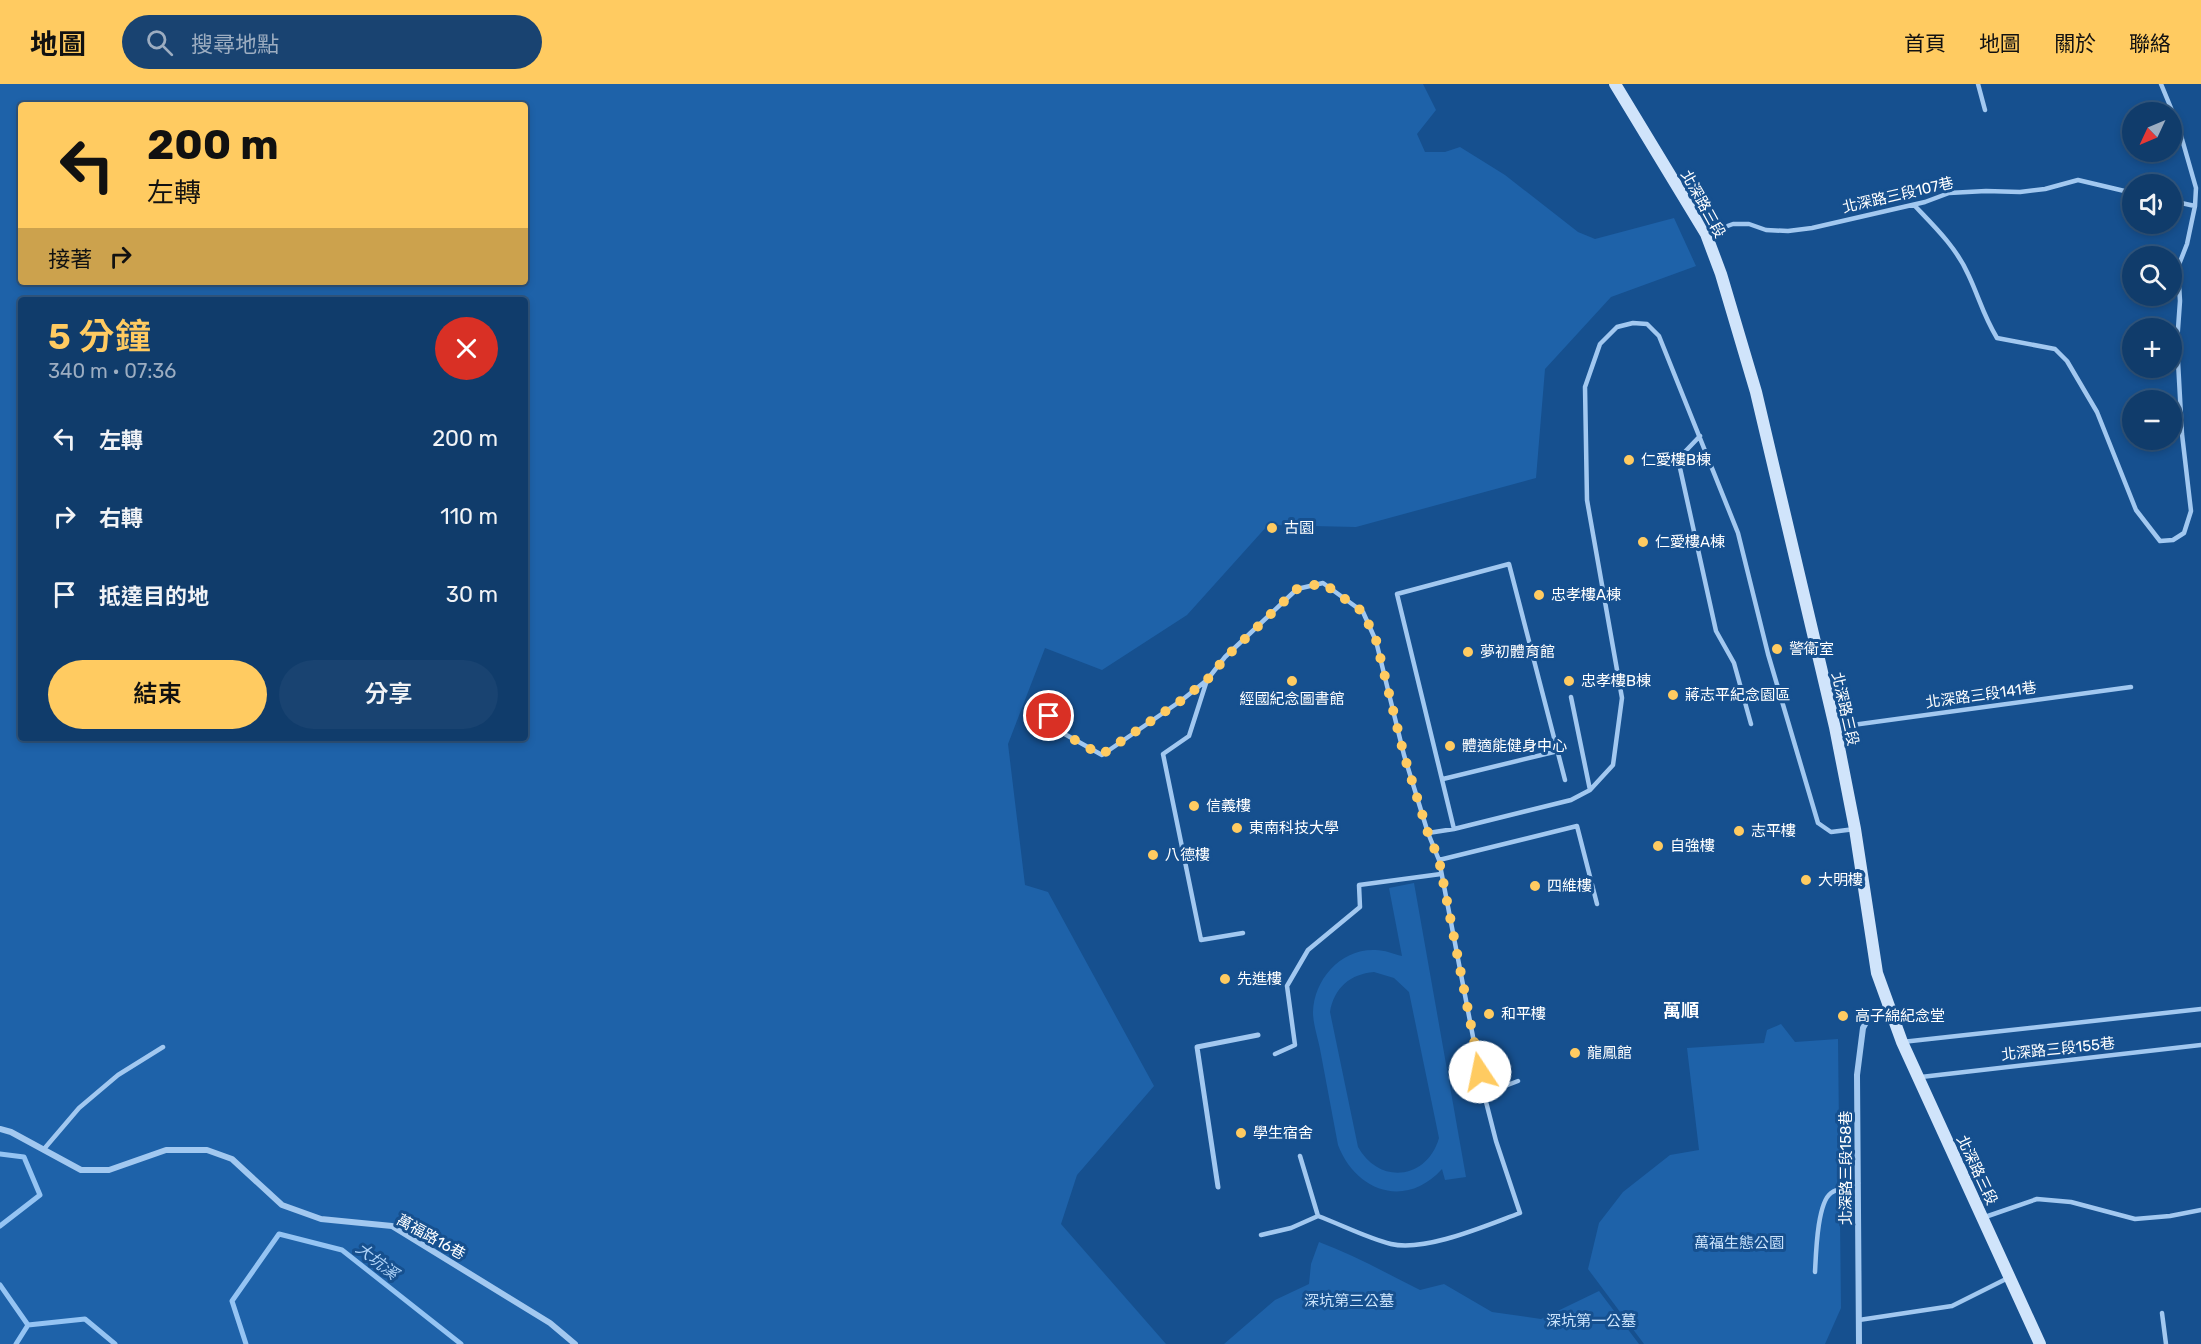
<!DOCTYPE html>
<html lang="zh-TW">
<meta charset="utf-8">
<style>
:root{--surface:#103c6b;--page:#194371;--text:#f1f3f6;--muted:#9cadc1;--line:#30567e;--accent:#ffcb61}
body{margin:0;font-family:Rubik,"Noto Sans TC",sans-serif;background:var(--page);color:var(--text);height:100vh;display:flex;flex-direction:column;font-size:22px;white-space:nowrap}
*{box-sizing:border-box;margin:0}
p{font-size:20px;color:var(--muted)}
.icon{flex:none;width:33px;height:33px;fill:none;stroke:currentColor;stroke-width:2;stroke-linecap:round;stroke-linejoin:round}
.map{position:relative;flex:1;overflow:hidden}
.details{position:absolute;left:18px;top:213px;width:510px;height:444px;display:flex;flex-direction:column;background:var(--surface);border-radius:6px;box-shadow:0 3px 9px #0003,0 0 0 2px var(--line)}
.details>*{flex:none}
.guide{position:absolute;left:18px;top:18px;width:510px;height:183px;border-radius:6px;box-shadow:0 3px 9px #0003,0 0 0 2px var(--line);background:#ffcb61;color:#111;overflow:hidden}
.needle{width:39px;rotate:226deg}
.buttons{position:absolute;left:2122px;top:18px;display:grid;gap:12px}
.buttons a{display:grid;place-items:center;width:60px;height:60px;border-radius:50%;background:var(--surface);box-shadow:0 3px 9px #0003,0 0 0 2px var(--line);font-size:30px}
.pin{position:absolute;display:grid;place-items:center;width:51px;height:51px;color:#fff;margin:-26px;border:3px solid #fff;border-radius:50%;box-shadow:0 2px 6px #0007}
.me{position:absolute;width:66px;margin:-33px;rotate:349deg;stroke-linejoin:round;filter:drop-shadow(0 0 4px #0008)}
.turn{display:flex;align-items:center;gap:21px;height:126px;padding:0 30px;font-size:27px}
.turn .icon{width:78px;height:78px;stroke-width:2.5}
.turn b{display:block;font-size:42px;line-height:51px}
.then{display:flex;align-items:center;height:57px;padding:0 30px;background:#0003;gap:12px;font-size:22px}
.round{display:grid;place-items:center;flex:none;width:63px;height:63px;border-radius:32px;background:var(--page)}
.overview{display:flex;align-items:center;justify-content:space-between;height:102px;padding:0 30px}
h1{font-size:36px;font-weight:600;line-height:45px;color:var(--accent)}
.button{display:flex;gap:12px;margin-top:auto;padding:12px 30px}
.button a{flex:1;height:69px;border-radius:36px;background:var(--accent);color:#111;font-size:24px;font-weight:600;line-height:69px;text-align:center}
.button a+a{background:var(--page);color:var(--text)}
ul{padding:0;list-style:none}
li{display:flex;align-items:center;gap:18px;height:78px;padding:0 30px}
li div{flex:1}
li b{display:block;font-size:22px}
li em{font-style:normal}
header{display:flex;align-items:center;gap:36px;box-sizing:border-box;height:84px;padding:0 30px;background:var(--accent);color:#111}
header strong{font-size:28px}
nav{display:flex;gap:33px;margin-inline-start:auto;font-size:21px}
.search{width:420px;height:54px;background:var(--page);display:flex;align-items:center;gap:15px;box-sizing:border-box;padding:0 21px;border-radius:33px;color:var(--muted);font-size:22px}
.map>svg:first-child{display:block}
</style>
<header>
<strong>地圖</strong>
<div class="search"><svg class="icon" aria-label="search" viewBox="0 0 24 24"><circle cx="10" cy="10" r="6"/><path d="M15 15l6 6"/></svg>搜尋地點</div>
<nav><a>首頁</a><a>地圖</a><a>關於</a><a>聯絡</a></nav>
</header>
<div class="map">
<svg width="2201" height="1260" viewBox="0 0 2201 1260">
<rect width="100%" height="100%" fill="#16508f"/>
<path fill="#1e62a9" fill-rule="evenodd" d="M0,0h1423l13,26 -19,24 8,18h20l15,-5 45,28 73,57 17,7 79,-21 22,48 -85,31 -66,72 -9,109 -180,49 -88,-2 -81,90 -85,55 -57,-22 -37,96 17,141 23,7 106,194 -77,89 -16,49 105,120h-1166zM21,21h504v177h-504zM21,216h504v438h-504z
M1414,799l52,294 -21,3 -3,-11c-36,40 -86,23 -104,-24 -6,-32 -12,-64 -18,-96 -2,-11 -7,-25 -7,-37 1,-32 27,-63 62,-62 10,0 18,4 27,6l-13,-68zM1374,888l20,6 15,14 30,146c-12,42 -60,47 -81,9l-28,-135c4,-24 20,-38 44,-40z
M1781,940l14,18 43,-3 3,269 -16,36h-181l-56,-75 11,-46 24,-31 47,-37 29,-5 -12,-102 77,-5 3,-13z
M1319,1158c35,13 67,31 101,48l24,-6 48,28 49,7 58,-28 40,53h-415l51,-44 34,-16 2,-20z"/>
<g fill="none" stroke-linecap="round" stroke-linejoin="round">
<path stroke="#95c4f3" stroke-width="5" d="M0,1070l24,3 16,38 -40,31
M0,1201l28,40
M28,1241l57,-6 30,25
M16,1260l12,-19
M246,1260l-14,-43 47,-67 63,16 119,94"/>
<path stroke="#a2c8f0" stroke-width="4.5" d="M1978,0l7,26
M2172,117l23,5
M1914,121c20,21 42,42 54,69 11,23 15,41 29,64l58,11 12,12 30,51 39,98 24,31 13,-1 11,-7 7,-22 -9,-77 -5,-91 3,-42 -2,-34 9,-23 8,-38 1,-18 -18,-63 -17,-41
M1708,149l25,-9h16l17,6 22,1 24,-3 113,-26 24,-9 37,-2 34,1 25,-3 33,-9 55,13
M1700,352l-22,23 38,172 18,32 17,61
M1571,613l19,93
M1036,617l25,31 41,23 80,-55 25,-20
M1838,643l293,-40
M1443,695l115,-28
M1454,745l-57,-235 112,-30 56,216
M1439,776l138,-34 20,78
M1243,849l-42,7 -38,-186 26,-18 18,-56 18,-23 72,-68 26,-6 40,29 13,29 28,114 24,78 26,-4 117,-29 19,-10 23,-25 9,-67 -35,-198 -2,-113 15,-43 17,-17 16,-4 14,1 12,12 79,197 30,121 50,169 13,9 24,-3
M1902,958l299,-33
M1275,970l20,-9 -8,-59 21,-36 52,-43 -1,-22 82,-11
M1921,993l280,-32
M1484,1010l34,-13
M44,1065l35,-41 39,-33 45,-28
M1300,1072l18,60
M1985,1133l52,-18 34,3 64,17 35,-3 31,-6
M1261,1151l30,-7 27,-12c24,9 49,22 73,28 35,8 96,-19 129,-31l-24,-72 -12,-47 -45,-234 -11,-27
M1815,1188c1,-17 2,-69 16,-79 7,-5 19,-7 27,-10
M2162,1229l4,31
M1859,1236l93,-14 56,-28"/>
<path stroke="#a2c8f0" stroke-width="5" d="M1218,1103l-21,-140 61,-12"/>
<path stroke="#a2c8f0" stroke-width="6" d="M0,1045l11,3 70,38h28l57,-20h41l25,9 50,46 39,14 71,7 158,97 25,21
M1859,1260l-2,-269 6,-47 8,-15 17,-6"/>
<path stroke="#d0e4fb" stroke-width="12" d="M1615,0l91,150 15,40 35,118 79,335 20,102 22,144 25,69 138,302"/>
</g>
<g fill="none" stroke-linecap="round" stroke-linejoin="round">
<path stroke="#ffcb61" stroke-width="10" stroke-dasharray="0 18" d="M1049,632l12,16 40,23 81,-55 25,-20 19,-23 71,-68 26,-6 40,29 13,28 28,115 24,78 11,27 41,212"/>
</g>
<g fill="#ffcb61" stroke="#16508f" stroke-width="2">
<circle cx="1629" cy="376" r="6"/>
<circle cx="1272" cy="444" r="6"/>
<circle cx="1643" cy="458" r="6"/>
<circle cx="1539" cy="511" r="6"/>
<circle cx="1777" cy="565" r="6"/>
<circle cx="1468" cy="568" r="6"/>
<circle cx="1292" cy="597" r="6"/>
<circle cx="1569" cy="597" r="6"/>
<circle cx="1673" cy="611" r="6"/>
<circle cx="1450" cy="662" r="6"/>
<circle cx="1194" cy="722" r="6"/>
<circle cx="1237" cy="744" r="6"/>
<circle cx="1739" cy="747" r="6"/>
<circle cx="1658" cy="762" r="6"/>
<circle cx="1153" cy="771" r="6"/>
<circle cx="1806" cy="796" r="6"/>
<circle cx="1535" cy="802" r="6"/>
<circle cx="1225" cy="895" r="6"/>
<circle cx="1489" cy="930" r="6"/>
<circle cx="1843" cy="932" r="6"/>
<circle cx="1575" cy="969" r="6"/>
<circle cx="1241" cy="1049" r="6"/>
</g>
<g text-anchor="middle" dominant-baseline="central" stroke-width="6" stroke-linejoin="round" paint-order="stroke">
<g font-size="15" fill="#fff" stroke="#16508f">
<text transform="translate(1898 111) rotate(-13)">北深路三段107巷</text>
<text transform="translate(1703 120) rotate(61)">北深路三段</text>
<text transform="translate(1981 611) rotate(-8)">北深路三段141巷</text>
<text transform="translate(1845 625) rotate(77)">北深路三段</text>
<text transform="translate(2058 965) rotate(-6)">北深路三段155巷</text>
<text transform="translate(1846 1084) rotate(-90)">北深路三段158巷</text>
<text transform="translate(1977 1086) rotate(65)">北深路三段</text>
<text transform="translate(431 1153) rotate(29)">萬福路16巷</text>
</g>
<g font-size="15" fill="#fff" stroke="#16508f" text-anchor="start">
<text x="1641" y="376">仁愛樓B棟</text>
<text x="1284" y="444">古園</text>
<text x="1655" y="458">仁愛樓A棟</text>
<text x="1551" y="511">忠孝樓A棟</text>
<text x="1789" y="565">警衛室</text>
<text x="1480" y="568">夢初體育館</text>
<text x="1581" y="597">忠孝樓B棟</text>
<text x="1685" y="611">蔣志平紀念園區</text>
<text x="1292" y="615" text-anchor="middle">經國紀念圖書館</text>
<text x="1462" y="662">體適能健身中心</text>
<text x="1206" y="722">信義樓</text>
<text x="1249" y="744">東南科技大學</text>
<text x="1751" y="747">志平樓</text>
<text x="1670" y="762">自強樓</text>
<text x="1165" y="771">八德樓</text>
<text x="1818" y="796">大明樓</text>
<text x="1547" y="802">四維樓</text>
<text x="1237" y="895">先進樓</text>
<text x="1501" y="930">和平樓</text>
<text x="1855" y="932">高子綿紀念堂</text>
<text x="1587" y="969">龍鳳館</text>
<text x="1253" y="1049">學生宿舍</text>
</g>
<g font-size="15" fill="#c9e2fb" stroke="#16508f">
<text x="1739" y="1159">萬福生態公園</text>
<text x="1349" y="1217">深坑第三公墓</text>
<text x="1591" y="1237">深坑第一公墓</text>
</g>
<g font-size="16" font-style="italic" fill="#aed2f7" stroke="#16508f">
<text transform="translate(377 1177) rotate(38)">大坑溪</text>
</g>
<g font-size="18" font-weight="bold" fill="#fff" stroke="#16508f">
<text x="1681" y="927">萬順</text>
</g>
</g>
</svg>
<div class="buttons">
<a><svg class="needle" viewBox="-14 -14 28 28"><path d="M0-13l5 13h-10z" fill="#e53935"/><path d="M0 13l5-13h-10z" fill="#9cadc1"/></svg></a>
<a><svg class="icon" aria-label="sound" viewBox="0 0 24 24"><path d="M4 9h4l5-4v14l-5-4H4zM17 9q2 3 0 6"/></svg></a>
<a><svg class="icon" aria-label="search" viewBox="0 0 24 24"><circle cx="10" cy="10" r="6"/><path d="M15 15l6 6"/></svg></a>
<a>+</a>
<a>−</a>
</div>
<div class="pin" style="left:1049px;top:632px;background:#d93025"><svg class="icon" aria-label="arrive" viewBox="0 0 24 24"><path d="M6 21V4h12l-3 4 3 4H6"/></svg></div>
<svg class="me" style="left:1480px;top:988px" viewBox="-20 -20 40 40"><circle r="19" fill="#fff"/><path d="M0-13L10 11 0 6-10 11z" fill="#ffcb61"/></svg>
<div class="guide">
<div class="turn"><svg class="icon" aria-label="left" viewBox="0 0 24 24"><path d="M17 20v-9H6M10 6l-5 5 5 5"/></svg><div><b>200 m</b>左轉</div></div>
<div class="then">接著<svg class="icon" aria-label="right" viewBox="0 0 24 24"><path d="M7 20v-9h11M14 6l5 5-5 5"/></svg></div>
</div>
<section class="details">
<div class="overview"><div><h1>5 分鐘</h1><p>340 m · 07:36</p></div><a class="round" style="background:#d93025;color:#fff"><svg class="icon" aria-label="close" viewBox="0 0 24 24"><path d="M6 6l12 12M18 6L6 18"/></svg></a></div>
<ul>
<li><svg class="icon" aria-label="left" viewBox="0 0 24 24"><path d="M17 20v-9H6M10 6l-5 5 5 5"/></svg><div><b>左轉</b></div><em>200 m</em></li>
<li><svg class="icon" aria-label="right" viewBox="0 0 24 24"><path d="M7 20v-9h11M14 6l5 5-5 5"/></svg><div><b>右轉</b></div><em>110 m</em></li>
<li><svg class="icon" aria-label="arrive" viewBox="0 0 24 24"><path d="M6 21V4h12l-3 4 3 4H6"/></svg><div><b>抵達目的地</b></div><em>30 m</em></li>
</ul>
<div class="button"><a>結束</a><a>分享</a></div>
</section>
</div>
